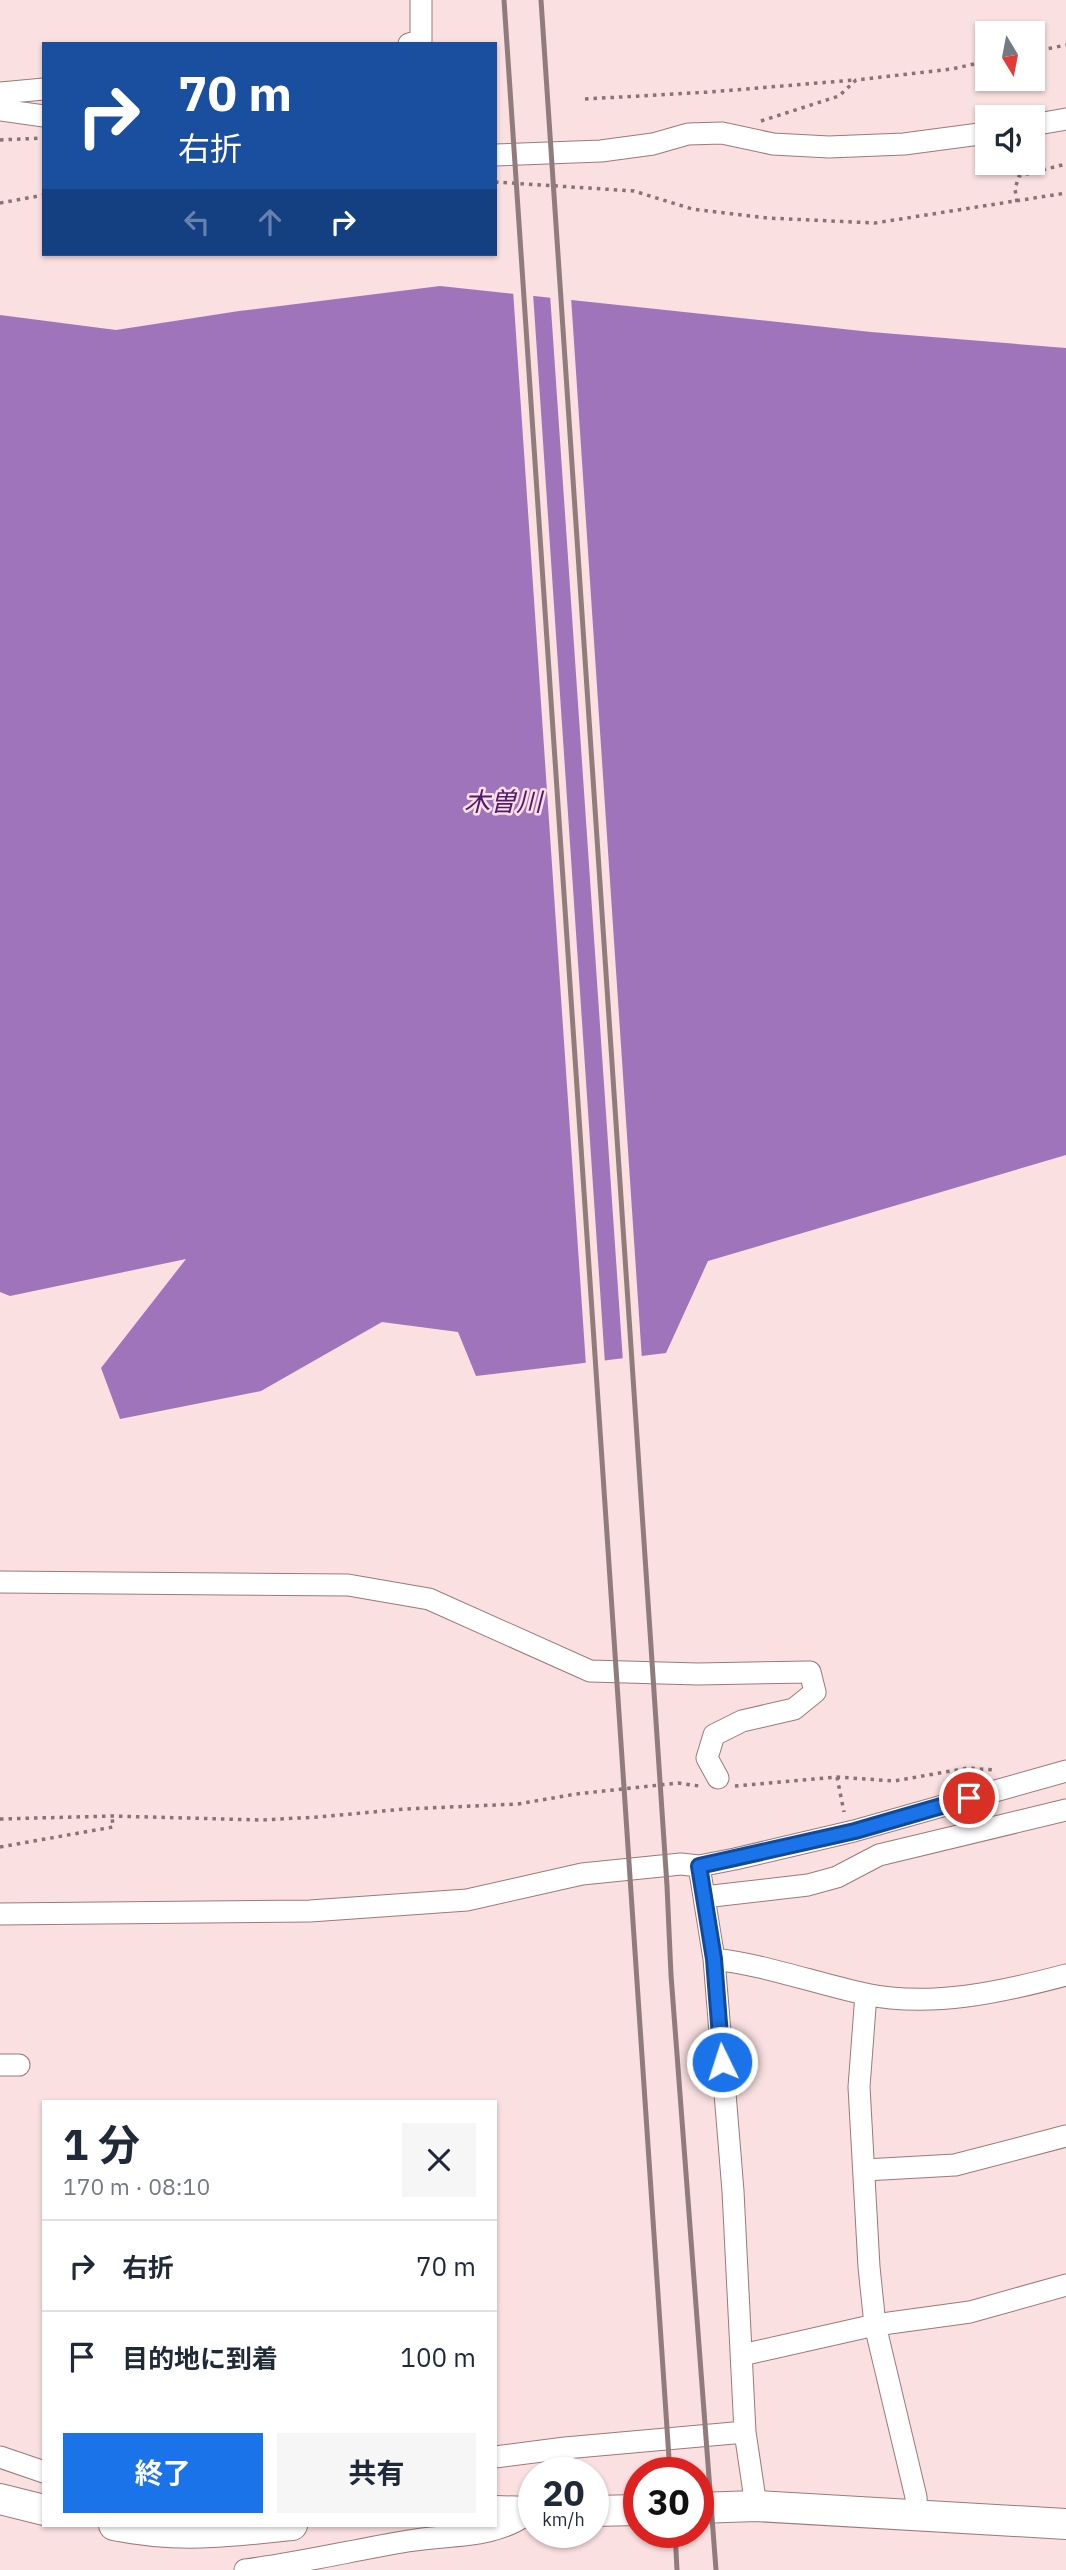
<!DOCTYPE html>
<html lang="ja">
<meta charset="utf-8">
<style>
:root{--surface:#fff;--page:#f6f6f7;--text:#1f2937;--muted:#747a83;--line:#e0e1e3;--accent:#1a73e8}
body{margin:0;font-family:"IBM Plex Sans","Noto Sans JP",sans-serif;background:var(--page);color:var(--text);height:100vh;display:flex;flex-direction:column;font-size:26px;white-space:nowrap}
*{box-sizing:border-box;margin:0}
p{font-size:23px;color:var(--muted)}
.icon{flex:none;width:38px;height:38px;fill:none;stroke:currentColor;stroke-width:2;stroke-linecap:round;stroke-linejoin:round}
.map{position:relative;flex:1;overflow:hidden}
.sheet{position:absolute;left:42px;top:2100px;width:455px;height:427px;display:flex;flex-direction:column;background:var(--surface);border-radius:0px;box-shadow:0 2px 5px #0004}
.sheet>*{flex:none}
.top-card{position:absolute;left:42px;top:42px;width:455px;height:214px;border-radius:0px;box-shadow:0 2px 5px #0004;background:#1a4fa0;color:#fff;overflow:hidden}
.needle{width:46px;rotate:170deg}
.fabs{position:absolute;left:975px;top:21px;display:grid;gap:14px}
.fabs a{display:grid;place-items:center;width:70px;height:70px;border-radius:0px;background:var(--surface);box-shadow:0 2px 5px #0004;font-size:35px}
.speed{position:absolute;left:518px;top:2457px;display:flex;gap:14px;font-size:35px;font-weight:700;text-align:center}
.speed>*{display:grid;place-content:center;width:91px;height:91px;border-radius:50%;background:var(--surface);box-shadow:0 2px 5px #0004;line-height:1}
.speed small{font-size:18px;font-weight:400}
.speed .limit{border:10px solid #d22;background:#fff;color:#111}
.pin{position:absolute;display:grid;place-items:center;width:60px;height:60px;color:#fff;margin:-30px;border:4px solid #fff;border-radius:50%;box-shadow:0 2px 7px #0007}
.me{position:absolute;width:77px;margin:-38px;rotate:356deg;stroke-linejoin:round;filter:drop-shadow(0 0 5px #0008)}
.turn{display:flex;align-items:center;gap:24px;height:147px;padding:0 21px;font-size:32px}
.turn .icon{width:91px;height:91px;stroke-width:2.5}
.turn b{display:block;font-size:49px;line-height:60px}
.lanes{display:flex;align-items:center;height:66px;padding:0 21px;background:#0003;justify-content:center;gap:35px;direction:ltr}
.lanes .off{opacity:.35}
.round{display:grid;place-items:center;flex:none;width:74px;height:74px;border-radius:0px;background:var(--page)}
.overview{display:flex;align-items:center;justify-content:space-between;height:119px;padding:0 21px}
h1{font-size:42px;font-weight:700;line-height:52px}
.button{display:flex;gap:14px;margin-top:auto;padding:14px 21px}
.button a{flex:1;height:80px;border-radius:0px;background:var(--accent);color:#fff;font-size:28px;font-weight:700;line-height:80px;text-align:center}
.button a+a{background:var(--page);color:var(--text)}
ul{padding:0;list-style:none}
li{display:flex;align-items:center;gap:21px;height:91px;padding:0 21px;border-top:2px solid var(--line)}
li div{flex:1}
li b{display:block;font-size:26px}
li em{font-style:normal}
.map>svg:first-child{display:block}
</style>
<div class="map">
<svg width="1066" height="2570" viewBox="0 0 1066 2570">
<rect width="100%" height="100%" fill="#fae0e0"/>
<path fill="#a074bb" d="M440,286l431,46 195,16v807l-358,106 -42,92 -190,23 -18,-44 -76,-10 -121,69 -141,28 -19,-51 85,-109 -176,37 -10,-4v-977l116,15 123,-19z"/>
<path fill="#fae0e0" d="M513,290l20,3 72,1071 -19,2z
M550,294l21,3 71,1063 -19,2z"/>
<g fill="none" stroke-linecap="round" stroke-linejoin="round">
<defs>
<path id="street" d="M409,44l12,-3v-41
M0,93l44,-4
M0,110l44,6
M1032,125l34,-6
M495,155l106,-4 52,-7 35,-10 34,-1 51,11 56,3 75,-3 83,-11
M0,1582l348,3 81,14 161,72 108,3 112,-2 5,20 -21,17 -52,12 -28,14 -7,23 11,20
M699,1866l15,93 19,232 12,241 11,74
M704,1897l104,-12 29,-8 42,-22 187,-45
M0,1914l310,-3 157,-11 115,-26 99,-10 18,2 36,-7 119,-28 212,-60
M714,1959c52,6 100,24 151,35 66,14 137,-2 201,-19
M866,1994l-7,93 10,180 6,58 41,172 1,18
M0,2065h19
M865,2170l90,-5 111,-29
M742,2355l133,-30 95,-13 96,-27
M0,2457l44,15
M495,2457l70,-9 180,-16
M245,2570c55,-7 109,-20 163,-29 39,-7 86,-2 119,-27"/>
<path id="secondary" d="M0,2499l44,11
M698,2508l58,-2 310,18
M495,2511l39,1
M593,2511l46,-1
M114,2525c63,13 114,7 178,0"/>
</defs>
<use href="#street" stroke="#9e787a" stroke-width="23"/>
<use href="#secondary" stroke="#9e787a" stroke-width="32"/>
<path stroke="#877374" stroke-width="3.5" stroke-dasharray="3.5 5" stroke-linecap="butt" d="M1032,52l34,-7
M585,99l125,-7 144,-12
M761,121l78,-25 17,-16 96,-11 35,-8
M0,140l44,-2
M495,182l139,9 58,18 75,9 108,5 191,-30
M1017,202l-2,-13 4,-13 47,-12
M0,203l44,-8
M837,1777l7,35
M735,1786l102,-9 57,4 74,-13 27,2
M0,1819l112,-3 149,4 57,-3 87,-8 113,-5 58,-10 102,-11 21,3
M0,1847l113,-20 -1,-11"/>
<use href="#street" stroke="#fff" stroke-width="21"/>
<use href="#secondary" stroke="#fff" stroke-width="30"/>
<path stroke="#917c7d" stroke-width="5" d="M504,0l166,2473
M541,0l126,1886 4,89 45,595
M675,2532l2,38"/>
</g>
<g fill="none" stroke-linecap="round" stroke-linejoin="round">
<defs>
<path id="route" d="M722,2062l-8,-103 -15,-93 156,-35 114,-33"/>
</defs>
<use href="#route" stroke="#114b97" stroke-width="18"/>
<use href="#route" stroke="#1a73e8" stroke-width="12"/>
</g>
<g text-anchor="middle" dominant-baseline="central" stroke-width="5" stroke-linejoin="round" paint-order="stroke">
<g font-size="26" font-style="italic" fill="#531970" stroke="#fae0e0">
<text x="503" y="801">木曽川</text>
</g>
</g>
</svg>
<div class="fabs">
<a><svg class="needle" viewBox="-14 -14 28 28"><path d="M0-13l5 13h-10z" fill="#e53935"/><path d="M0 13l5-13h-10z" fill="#747a83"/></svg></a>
<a><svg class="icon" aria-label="sound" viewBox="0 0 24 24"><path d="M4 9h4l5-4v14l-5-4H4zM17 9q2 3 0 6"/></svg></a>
</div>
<div class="speed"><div>20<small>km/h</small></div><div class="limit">30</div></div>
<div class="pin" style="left:969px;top:1798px;background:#d93025"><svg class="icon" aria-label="arrive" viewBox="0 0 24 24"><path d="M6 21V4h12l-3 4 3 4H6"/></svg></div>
<svg class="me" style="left:722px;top:2062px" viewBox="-20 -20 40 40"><circle r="17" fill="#1a73e8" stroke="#fff" stroke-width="3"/><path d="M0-11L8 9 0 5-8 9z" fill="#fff"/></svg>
<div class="top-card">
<div class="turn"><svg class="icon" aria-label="right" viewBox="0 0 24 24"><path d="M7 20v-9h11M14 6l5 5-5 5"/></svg><div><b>70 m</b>右折</div></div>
<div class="lanes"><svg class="icon off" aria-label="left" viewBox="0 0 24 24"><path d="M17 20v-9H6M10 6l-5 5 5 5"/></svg><svg class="icon off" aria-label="ahead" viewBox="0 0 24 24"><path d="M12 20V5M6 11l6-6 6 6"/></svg><svg class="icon" aria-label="right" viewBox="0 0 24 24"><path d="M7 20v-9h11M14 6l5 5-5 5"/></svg></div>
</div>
<section class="sheet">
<div class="overview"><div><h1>1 分</h1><p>170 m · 08:10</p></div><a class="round"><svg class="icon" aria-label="close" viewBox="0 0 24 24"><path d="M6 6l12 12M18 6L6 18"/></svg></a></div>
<ul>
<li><svg class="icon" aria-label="right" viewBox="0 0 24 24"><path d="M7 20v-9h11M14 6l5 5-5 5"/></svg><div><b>右折</b></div><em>70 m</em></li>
<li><svg class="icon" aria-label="arrive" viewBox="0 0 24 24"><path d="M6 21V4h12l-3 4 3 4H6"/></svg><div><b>目的地に到着</b></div><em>100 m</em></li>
</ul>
<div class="button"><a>終了</a><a>共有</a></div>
</section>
</div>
